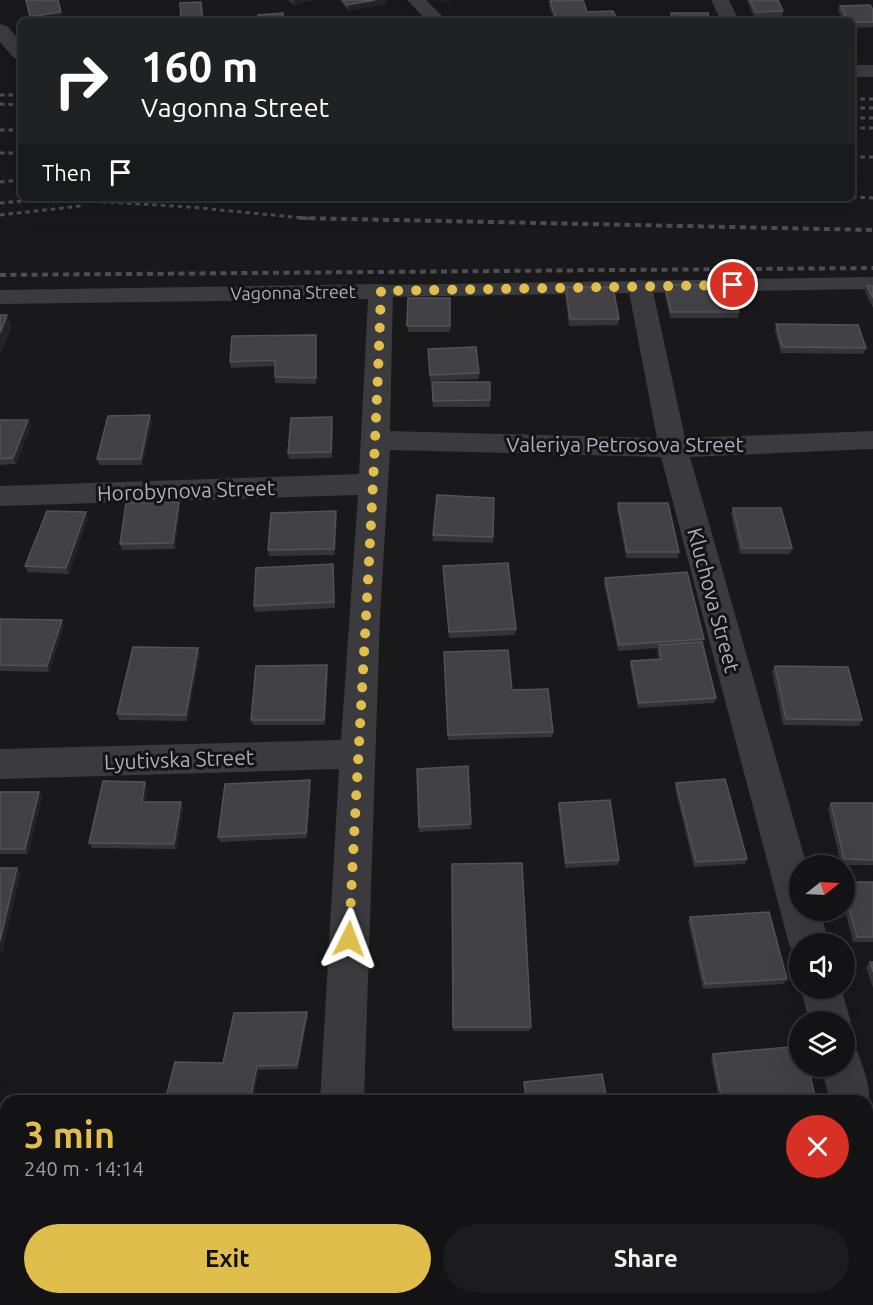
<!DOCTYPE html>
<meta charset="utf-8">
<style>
:root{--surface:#131214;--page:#1c1b1d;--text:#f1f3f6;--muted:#9d9ea0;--line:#323234;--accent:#e0be4b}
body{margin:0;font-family:Ubuntu,sans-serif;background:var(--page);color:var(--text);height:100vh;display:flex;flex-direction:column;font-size:22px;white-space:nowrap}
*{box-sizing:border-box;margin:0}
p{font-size:20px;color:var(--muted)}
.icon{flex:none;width:33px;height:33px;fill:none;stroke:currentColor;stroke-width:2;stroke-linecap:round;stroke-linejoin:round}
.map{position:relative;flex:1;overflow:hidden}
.details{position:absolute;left:0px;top:1095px;width:873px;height:210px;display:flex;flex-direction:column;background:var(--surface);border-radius:18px 18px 0 0;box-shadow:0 6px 24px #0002,0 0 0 2px var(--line)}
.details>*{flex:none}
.banner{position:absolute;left:18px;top:18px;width:837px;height:183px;border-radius:9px;box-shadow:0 6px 24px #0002,0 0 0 2px var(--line);background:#202124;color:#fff;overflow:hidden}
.needle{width:39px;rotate:72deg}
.fabs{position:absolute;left:789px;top:855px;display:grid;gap:12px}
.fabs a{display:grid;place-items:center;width:66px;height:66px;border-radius:50%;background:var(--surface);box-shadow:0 6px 24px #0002,0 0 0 2px var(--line);font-size:30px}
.pin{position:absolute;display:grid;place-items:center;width:51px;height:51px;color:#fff;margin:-26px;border:3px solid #fff;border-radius:50%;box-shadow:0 2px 6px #0007}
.me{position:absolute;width:66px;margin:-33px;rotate:3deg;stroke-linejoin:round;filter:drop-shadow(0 0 4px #0008)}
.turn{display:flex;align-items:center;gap:21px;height:126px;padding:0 24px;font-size:27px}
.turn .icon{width:78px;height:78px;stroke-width:2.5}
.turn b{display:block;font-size:42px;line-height:51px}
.then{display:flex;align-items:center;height:57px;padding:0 24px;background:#0003;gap:12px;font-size:22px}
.round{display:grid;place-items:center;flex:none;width:63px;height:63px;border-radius:32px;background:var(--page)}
.summary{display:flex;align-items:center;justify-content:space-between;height:102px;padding:0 24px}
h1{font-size:36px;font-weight:600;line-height:45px;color:var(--accent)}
.button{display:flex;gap:12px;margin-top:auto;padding:12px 24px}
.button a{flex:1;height:69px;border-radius:36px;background:var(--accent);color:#111;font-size:24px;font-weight:600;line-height:69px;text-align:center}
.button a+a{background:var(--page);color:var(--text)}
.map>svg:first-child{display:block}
</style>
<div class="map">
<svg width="873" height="1305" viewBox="0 0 873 1305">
<rect width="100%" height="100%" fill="#19181a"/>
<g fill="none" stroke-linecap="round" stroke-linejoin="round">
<path fill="#3a3a3f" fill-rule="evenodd" d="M873,277v12l-492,8 -8,-1 -3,-5 3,-5 8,-1z"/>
<path fill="#3a3a3f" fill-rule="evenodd" d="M407,0h19l21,21h-20z
M711,0h18l10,21h-18z
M0,24l7,2 14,16v18l-7,-2 -14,-16z
M852,65h21v12h-21z
M640,280l9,2 3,5 33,151 188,-7v18l-183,8 117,409h-7v44h20l9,34h-29v15l-5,-2 -6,-13 -128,-487 -271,-7 -10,166 -16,485h-44l19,-332 -339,10v-30l341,-9 17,-245 -358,11v-20l359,-12 9,-175 -368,5v-14l381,-6 9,2 3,5 -3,140 267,7 -29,-151 3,-5z
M801,988h40l10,34 -6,14 -1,-14h-35z
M844,1046l13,5c9,22 16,43 10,65v-15h-37l-9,-35h23z
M867,1134l6,2v65l-6,-3z
M867,1205h6v46h-6z
M307,1299h48v6h-48z"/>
<path stroke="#4d4e54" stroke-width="3" stroke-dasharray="4.5 4" stroke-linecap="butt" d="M0,95h21
M852,99h21
M0,104l21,1
M852,108h21
M852,118h21
M852,128h21
M0,130h21
M0,153h21
M852,157h21
M0,182l21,-2
M852,197l21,1
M42,198l147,9 125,12
M0,203l49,-4
M0,215l81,-9"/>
<path stroke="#4d4e54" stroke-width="4" stroke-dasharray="6 4.5" stroke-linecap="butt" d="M299,218l574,12
M0,275l873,-7"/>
</g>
<path fill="#353438" d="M288,0h25l-19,5z
M340,0h46v4l-38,7z
M747,0h31l5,11 -1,5 -28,1z
M550,1l37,11 31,9h-63l-6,-15z
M840,6l33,4v17l-21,1v-7h-8l-6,-10z
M665,285l74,27 -1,6h-68l-6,-27z
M867,286h6v22l-8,-16z
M566,287l53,32 -1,6 -49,1 -4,-32z
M408,298h42v34h-42z
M776,324l90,24 -3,6 -82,-1 -6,-22z
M316,335v49l-41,-1v-17l-44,2 -1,-6z
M428,349l51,24v6l-49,2z
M432,382l58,18v7h-57z
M0,420h28l3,6 -15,38 -16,1z
M152,422l-10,43h-43l-2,-6z
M333,423l-1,35 -43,1 -1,-6z
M494,498l-1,45 -60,-2v-6z
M618,503l61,49 -1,6h-52l-9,-49z
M180,508l-5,41 -53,1 -2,-6z
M733,508l59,40 -2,6h-50l-9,-40z
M337,517l-2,38 -66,1 -1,-6z
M88,518l-19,56 -41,-2 -3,-6z
M333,564l2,44 -80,4 -1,-6z
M443,566l73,63 -1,6 -66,3z
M605,578l99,61 -1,5 13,54 -2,5 -76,5 -8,-41 1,-6 28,-2 -2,-8 1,-3 -40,3 -14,-67z
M0,619l64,7 -15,46 -49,-1z
M198,648l2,6 -13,67 -68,-1 -2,-6z
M444,652l68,38 41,42 -1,5 -104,3z
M775,666l87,54 -3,6 -76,-1 -11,-54z
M328,671l-3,54h-72l-2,-5z
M417,769l54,55v5l-52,3z
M676,783l71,76 -2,5 -51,3 -19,-79z
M311,785l-4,53 -87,4 -2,-5z
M147,787l-2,15 38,6 -7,41 -84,-1 -3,-5z
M0,792h39l3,5 -14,57h-28z
M559,803l60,57 -1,5 -53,3 -7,-60z
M831,803h42v62h-32l-13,-57z
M452,869l79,158 -1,4h-77z
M844,882h29v60h-20l-9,-35z
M690,917l97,62 -3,5 -81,5 -15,-68z
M870,962h3v26l-7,-21z
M308,1016l-10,53 -39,1 -7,31h-87l58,-38z
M713,1054l103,47h-97l-8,-43z
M524,1082l83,19h-81l-3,-15z"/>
<path fill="#242326" d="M294,0h19l-19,5z
M375,0h11v4l-38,7 -1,-6z
M442,0h13l-13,2z
M61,12l2,6 -21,3h-11l-1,-4z
M7,315l5,12 -12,28v-22z
M150,415l2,7 -10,43 -1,-6z
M28,420l3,6 -15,38 -3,-6z
M179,502l1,6 -5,41 -2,-6z
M336,511l1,6 -2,38 -1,-6z
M86,512l2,6 -19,56 -3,-6z
M62,620l2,6 -15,46 -2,-6z
M198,648l2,6 -13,67 -1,-6z
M327,665l1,6 -3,54 -1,-5z
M310,780l1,5 -4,53 -1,-5z
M145,782l2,5 -3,21 -2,-6z
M39,792l3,5 -14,57 -3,-5z
M181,802l2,6 -7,41 -2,-5z
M17,868l4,5 -20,85 -1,-17z
M307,1012l1,4 -10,53 -1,-4z
M257,1066l2,4 -7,31h-2z
M1,1300l4,2 -1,3h-4z"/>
<path fill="#424145" stroke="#525257" stroke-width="1.5" d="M26,0h32l3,12 -31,5z
M343,0h32l-28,5z
M583,0l4,12 26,-1 5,10h-61l-7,-20z
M750,0h28l5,11 -28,1z
M201,2l2,19h-22l-1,-18z
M870,5l3,5v12h-21v-1h-4l-8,-15z
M283,13l1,8h-25l-1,-6z
M671,13h37l2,8h-37z
M665,285h67l7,27h-68z
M867,286h6v12z
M566,287h47l6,32h-49z
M408,298h42v28h-43z
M0,315h7l-7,18z
M776,324l82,1 8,23 -84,-1z
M316,335v43l-41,-1v-17l-45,2 2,-26z
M476,347l3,26 -49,2 -2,-26z
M432,382h58v18l-57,1z
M150,415l-9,44h-44l11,-43z
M332,417l-1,35 -43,1 3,-35z
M0,420h28l-15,38 -13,1z
M437,495l57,3 -1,39 -60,-2z
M179,502l-6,41 -53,1 6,-41z
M618,503h50l11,49h-52z
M733,508h48l11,40h-50z
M47,511l39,1 -20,56 -41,-2z
M336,511l-2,38 -66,1 3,-37z
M508,563l8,66 -67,3 -6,-66z
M333,564l1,38 -80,4 2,-38z
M687,572l17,67 -85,6 -14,-67z
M0,619l62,1 -15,46 -47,-1z
M702,642l14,56 -77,5 -8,-42 30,-2 -2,-14z
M133,647l65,1 -12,67 -69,-1z
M508,650l4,40 36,-1 5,43 -105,3 -4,-83z
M327,665l-3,55h-73l5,-54z
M775,666l73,1 14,53 -76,-1z
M468,766l3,58 -52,3 -2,-58z
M725,779l22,80 -51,3 -20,-79z
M310,780l-4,53 -88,4 7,-53z
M103,781l42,1 -3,20h39l-7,42 -85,-1z
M0,792h39l-14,57h-25z
M610,800l9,60 -53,3 -7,-60z
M831,803h42v57l-29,-1z
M522,863l9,164h-78l-1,-163z
M0,868h17l-17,73z
M844,882h29v55h-16l-13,-46z
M769,912l18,67 -82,5 -15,-67z
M870,962h3v10z
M307,1012l-10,53 -40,1 -7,35h-85l10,-39 48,1 11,-50z
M800,1046v20h8l8,35h-94l-9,-47z
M602,1074l5,27h-80l-3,-19z
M190,1299h96v6h-97z"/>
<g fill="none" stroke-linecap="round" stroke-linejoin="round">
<path stroke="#e0be4b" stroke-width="10" stroke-dasharray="0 18" d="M349,939c10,-216 25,-432 32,-648l352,-6"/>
</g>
<g text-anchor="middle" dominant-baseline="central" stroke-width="6" stroke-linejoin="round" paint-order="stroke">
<g font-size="18" fill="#acaeb8" stroke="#141315">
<text transform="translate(293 292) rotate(-1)">Vagonna Street</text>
</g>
<g font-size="21" fill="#acaeb8" stroke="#141315">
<text x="625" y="444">Valeriya Petrosova Street</text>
<text transform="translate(186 490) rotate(-2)">Horobynova Street</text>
<text transform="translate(714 600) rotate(75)">Kluchova Street</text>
<text transform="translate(179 759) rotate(-2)">Lyutivska Street</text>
</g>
</g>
</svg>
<div class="fabs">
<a><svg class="needle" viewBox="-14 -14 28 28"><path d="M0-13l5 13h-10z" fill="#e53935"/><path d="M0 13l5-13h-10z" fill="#9d9ea0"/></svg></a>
<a><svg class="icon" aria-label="sound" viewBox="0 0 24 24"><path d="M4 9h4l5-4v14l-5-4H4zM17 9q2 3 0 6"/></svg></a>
<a><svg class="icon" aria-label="layers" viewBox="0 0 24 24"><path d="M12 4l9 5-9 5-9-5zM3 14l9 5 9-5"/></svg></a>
</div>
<div class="pin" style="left:733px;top:285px;background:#d93025"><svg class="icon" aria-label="arrive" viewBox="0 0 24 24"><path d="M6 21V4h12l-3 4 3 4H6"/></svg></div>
<svg class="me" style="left:349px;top:939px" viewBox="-20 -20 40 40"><path d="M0-17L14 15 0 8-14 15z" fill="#e0be4b" stroke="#fff" stroke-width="4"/></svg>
<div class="banner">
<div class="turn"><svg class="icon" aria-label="right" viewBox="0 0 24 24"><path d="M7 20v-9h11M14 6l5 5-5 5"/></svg><div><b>160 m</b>Vagonna Street</div></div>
<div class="then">Then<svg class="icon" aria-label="arrive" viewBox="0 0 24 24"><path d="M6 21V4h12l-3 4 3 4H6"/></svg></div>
</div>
<section class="details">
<div class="summary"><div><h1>3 min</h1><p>240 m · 14:14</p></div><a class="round" style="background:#d93025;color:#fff"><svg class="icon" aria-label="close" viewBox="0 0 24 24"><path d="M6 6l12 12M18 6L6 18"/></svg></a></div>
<div class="button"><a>Exit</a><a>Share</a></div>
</section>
</div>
